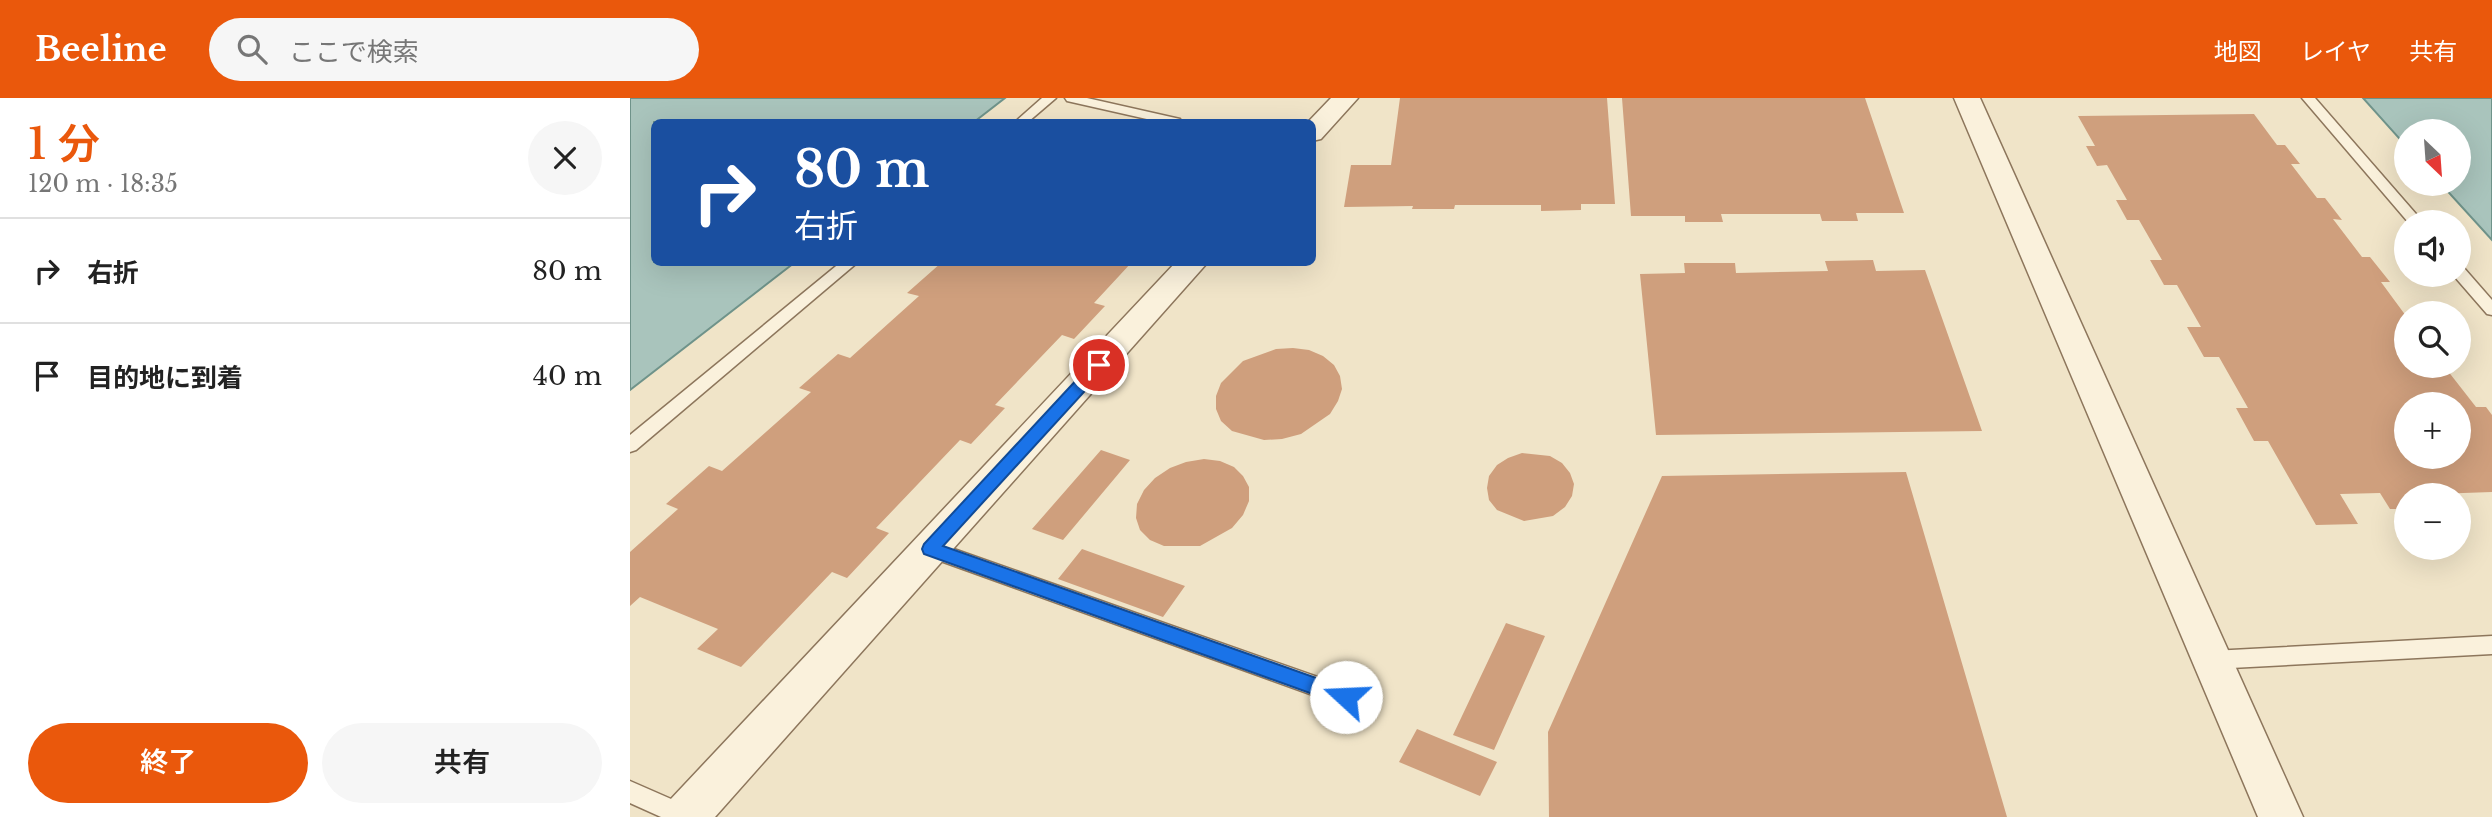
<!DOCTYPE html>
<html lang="ja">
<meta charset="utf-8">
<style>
:root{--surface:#fff;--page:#f6f6f6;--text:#222;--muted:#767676;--line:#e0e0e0;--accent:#ea580c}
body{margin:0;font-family:"Libre Baskerville","Noto Sans JP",serif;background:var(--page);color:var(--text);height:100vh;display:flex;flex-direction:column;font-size:26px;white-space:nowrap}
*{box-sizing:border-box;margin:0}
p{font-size:23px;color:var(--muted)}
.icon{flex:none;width:38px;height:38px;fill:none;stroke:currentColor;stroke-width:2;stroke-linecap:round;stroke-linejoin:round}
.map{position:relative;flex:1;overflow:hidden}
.side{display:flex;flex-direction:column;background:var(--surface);width:630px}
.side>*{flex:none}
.banner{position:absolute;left:21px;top:21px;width:665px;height:147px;border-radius:10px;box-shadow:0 7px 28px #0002;background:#1a4fa0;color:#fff;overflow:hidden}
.needle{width:46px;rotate:155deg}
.buttons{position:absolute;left:1764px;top:21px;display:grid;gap:14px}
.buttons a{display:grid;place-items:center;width:77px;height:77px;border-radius:50%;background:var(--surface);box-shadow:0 7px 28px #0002;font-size:35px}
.pin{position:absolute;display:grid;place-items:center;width:60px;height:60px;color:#fff;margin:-30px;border:4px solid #fff;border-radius:50%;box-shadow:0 2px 7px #0007}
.me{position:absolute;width:77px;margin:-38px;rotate:290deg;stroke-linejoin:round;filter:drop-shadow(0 0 5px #0008)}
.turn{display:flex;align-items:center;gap:24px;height:147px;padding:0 28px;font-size:32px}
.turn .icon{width:91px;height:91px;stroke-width:2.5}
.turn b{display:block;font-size:49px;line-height:60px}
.round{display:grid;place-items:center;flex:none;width:74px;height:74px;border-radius:37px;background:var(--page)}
.overview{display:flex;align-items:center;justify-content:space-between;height:119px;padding:0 28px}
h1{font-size:42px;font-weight:600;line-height:52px;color:var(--accent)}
.button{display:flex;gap:14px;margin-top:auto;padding:14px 28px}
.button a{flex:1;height:80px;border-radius:42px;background:var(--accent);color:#fff;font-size:28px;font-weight:600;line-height:80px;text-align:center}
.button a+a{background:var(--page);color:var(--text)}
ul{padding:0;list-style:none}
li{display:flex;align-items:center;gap:21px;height:105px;padding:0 28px;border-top:2px solid var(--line)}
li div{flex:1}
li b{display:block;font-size:26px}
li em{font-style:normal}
header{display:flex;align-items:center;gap:42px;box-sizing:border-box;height:98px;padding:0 35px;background:var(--accent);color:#fff}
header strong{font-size:33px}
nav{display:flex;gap:38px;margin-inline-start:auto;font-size:24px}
.search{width:490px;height:63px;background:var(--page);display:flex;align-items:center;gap:18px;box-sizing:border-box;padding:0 24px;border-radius:38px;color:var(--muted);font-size:26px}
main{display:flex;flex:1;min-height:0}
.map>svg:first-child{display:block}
</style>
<header>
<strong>Beeline</strong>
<div class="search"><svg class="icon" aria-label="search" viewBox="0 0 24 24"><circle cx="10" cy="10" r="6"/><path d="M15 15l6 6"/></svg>ここで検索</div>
<nav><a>地図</a><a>レイヤ</a><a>共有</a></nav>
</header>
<main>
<section class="side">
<div class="overview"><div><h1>1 分</h1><p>120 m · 18:35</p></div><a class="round"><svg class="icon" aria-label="close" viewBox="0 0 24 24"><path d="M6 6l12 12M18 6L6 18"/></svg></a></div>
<ul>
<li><svg class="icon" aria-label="right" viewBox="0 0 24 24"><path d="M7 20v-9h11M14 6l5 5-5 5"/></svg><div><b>右折</b></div><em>80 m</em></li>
<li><svg class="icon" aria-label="arrive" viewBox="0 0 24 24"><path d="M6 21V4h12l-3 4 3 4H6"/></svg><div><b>目的地に到着</b></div><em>40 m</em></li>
</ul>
<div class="button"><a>終了</a><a>共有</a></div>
</section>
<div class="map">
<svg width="1862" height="719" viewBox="0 0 1862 719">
<rect width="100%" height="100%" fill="#f0e4c8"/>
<path fill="#a9c4bc" stroke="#6f938a" stroke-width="2" d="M0,0h375l-31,24h-320v140l140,1 -164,127z
M1733,0h129v142l-51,-56h18v-53h-53v15z"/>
<path fill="#cf9f7d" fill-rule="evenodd" d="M770,0h207l8,106h-34v6l-40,1v-6h-86l-1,4h-42l1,-3 -69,1 7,-42h40z
M992,0h243l39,115h-48l2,8h-36l-2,-7h-99l2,8h-38v-6h-54z
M1624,16l23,31h8l15,19h-9l26,34h8l17,22 -9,-1 29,38h8l20,25h-9l25,34v50h38l32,41h10l6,8v77l-86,3v14h-16l-10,-16 -40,1 18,30 -42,1 -48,-84h-14l-18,-33h12l-29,-51h-15l-17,-30h14l-24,-42h-13l-14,-25h12l-23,-40h-12l-11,-20h11l-20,-35 -10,1 -11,-20h9l-17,-30zM1776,306h53v53h-53z
M1243,162l3,11 49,-1 57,161 -326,4 -16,-161 45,-1 -1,-10h51l1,10 92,-2 -3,-10z
M328,164h174l-38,41 11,3 -31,33 -12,-4 -67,70 10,3 -34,36 -11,-4 -84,88 13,5 -42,45 -15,-6 -91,95 -44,-18 21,-20 -78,-32 -10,9v-54l48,-43 -12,-5 43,-38 13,5 89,-79 -12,-4 39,-34 12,4 69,-62 -12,-3 34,-30 13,3z
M663,250l16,2 14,6 11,9 6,11 2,13 -4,12 -8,13 -29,20 -19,5 -18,1 -32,-9 -11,-10 -5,-12v-13l5,-13 22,-22 33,-12z
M471,352l29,10 -67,80 -31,-11z
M892,355l28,3 12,7 8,10 4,11 -2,12 -7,11 -12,9 -29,5 -27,-11 -8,-10 -2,-12 2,-12 8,-11 11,-7z
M574,361l16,2 14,6 9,9 6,11v14l-6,14 -11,13 -32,18h-36l-14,-6 -10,-10 -4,-12 1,-14 7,-14 11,-12 15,-10 16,-6z
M1276,374l101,345h-458l-1,-85 114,-256z
M452,451l103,37 -22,31 -105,-38z
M876,525l39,13 -51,114 -41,-15z
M787,631l80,33 -17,34 -81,-34z"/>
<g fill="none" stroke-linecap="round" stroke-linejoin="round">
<defs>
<path id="lane" d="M412,0h14l-28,24h-13z
M435,0h22l93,21 1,3h-21l-93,-21z
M1672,0h13l108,124h-15z
M211,164h17l-222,188 -6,2v-17z
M1829,169l5,1 28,32v15l-5,-1 -33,-38 5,-1z
M301,443l415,146 7,3 3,7 -3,7 -7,3 -422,-152 -2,-6 2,-6z
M1862,538v18l-280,15 -7,-3 -3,-6 3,-6 7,-3z
M0,683l64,28 3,8h-36l-31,-14z"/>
<path id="street" d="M701,0h27l-37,41 -9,2v-19h-4z
M1324,0h26l323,719h-45z
M546,164h32l-493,555h-52l6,-16z"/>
</defs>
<use href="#lane" stroke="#8d765c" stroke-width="3"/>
<use href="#street" stroke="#8d765c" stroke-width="3"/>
<use href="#lane" fill="#faf1dc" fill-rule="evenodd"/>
<use href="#street" fill="#faf1dc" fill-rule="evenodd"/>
</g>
<path fill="#1a73e8" stroke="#114b97" stroke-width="2" d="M469,262l8,5 -2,4 -162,177 410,145 3,6 -3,7 -7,2 -422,-152 -2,-5 2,-5 170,-183z"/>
</svg>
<div class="buttons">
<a><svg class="needle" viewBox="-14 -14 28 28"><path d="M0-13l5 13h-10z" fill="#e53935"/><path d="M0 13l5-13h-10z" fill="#767676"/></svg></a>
<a><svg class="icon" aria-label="sound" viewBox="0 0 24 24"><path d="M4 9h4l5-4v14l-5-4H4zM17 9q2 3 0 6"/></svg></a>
<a><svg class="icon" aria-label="search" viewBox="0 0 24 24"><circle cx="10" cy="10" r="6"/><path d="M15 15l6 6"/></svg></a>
<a>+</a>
<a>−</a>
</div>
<div class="pin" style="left:469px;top:267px;background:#d93025"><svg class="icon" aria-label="arrive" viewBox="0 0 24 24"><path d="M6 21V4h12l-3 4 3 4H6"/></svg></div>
<svg class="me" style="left:716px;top:599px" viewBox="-20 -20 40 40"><circle r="19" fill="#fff"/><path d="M0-13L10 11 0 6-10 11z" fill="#1a73e8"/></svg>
<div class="banner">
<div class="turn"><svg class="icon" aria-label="right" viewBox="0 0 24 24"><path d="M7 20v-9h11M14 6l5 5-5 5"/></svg><div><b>80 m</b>右折</div></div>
</div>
</div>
</main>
